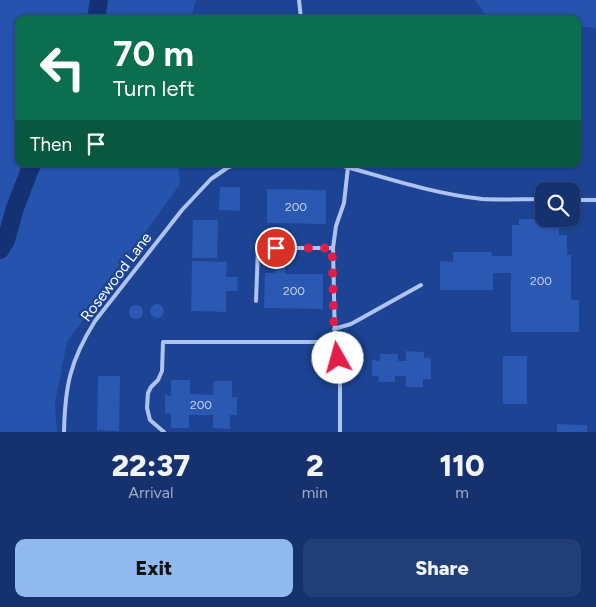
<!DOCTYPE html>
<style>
:root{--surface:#15326f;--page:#223e77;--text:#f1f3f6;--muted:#9daac3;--line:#344d82;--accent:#90b9f0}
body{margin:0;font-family:Figtree,sans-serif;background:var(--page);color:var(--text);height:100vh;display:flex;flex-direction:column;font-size:19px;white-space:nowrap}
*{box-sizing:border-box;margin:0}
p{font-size:16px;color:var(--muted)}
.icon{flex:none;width:28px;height:28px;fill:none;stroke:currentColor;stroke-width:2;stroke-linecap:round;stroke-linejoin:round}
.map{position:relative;height:432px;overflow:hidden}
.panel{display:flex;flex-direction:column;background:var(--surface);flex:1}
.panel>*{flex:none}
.banner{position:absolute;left:15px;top:15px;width:566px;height:152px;border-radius:10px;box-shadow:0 1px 4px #0004,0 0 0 1px var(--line);background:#0b6e4f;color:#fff;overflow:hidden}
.fabs{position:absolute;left:535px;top:182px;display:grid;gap:10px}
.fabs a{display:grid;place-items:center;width:45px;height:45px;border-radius:10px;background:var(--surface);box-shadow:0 1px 4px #0004,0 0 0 1px var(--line);font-size:25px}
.pin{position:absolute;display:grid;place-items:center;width:42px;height:42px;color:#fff;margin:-21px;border:2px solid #fff;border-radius:50%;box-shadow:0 1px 5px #0007}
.me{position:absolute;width:55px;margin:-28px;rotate:353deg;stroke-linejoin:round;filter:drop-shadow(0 0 4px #0008)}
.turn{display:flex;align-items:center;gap:18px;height:105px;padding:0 15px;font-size:22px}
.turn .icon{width:65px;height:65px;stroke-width:2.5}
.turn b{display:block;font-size:35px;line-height:42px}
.then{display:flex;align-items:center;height:48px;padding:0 15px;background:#0003;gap:10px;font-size:19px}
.eta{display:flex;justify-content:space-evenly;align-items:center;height:85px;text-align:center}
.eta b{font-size:30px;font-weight:800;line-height:35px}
.cta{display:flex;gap:10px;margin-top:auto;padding:10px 15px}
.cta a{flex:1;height:58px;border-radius:10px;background:var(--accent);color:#111;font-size:20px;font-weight:800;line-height:58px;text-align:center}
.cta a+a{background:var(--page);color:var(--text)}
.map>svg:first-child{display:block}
</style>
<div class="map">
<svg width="596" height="432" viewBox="0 0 596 432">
<rect width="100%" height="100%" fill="#1c4394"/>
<path fill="#2553ad" d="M0,0h196l-5,19h-172v145h159l2,20 -113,158 -12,61 2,29h-57z
M475,0h121v28l-18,-2v-7h-65l-27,-3z"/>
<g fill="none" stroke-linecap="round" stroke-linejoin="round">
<path stroke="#133173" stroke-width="18" d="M96,19l3,-19
M0,250l6,-10 9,-32 17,-44"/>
</g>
<path fill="#2b58b2" d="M220,187h20v24l-21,-1z
M267,189l59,1v34l-59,-1z
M519,219h40v16h8v20h4v45h8v32h-68v-59h-18v17h-53v-29l13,1v-10h38l1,4h20v-31h7z
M193,220h25l-1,38h-25z
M192,261l35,1 -1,15h12l-1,14h-11v21l-35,-1z
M274,261l11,1v12h38v35l-59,-1 1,-35h9z
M150 311a7 7 0 1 1 14 0a7 7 0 1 1-14 0Z
M129 312a7 7 0 1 1 14 0a7 7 0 1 1-14 0Z
M406,351l18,1v6h7v21h-8v8h-17v-11h-11v6h-17l1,-6h-7v-16l8,1v-7h18v7h8z
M503,356h24v48h-24z
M98,376h22l-1,55 -22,-1z
M171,380h19v14l23,1 1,-14h18v16h5v18h-7v14l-17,-1v-13h-24v13h-18v-14l-6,-1v-18l6,1z
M557,424l30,1v7h-30z"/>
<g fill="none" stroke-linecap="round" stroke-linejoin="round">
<path stroke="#aec4ef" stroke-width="4" d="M299,0l2,19
M336,164c48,13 97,30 146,35 20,1 41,0 62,0
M571,200h25
M256,301l2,-53h75
M334,329l17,-5 70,-39
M335,343l-2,-95 3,-22 8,-23 4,-36
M64,432c1,-46 6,-71 31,-111l87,-111 29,-31 16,-11 10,-4
M164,432l-14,-12 -3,-12 1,-15 3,-6 7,-7 4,-9 1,-29h159l13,1 5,30v59"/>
</g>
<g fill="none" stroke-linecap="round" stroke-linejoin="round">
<path stroke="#e11d48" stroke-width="9" stroke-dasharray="0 16.2" d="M276,248h56l2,81 4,29"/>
</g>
<g text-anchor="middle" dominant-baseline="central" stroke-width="5" stroke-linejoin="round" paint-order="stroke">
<g font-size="12" fill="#cad5ec">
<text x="296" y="207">200</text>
<text x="541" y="281">200</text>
<text x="294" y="291">200</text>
<text x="201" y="405">200</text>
</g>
<g font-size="15" fill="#fff" stroke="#1c4394">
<text transform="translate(116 277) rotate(-53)">Rosewood Lane</text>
</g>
</g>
</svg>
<div class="fabs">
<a><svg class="icon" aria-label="search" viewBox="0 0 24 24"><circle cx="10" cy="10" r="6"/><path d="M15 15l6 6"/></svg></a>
</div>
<div class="pin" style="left:276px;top:248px;background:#d93025"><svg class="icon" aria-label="arrive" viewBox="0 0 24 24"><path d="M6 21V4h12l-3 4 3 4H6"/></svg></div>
<svg class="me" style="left:338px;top:358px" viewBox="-20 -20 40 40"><circle r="19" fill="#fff"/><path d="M0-13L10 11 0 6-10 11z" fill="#e11d48"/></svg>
<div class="banner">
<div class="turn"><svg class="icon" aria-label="left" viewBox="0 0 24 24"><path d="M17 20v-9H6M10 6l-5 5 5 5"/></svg><div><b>70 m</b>Turn left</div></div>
<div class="then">Then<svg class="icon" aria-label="arrive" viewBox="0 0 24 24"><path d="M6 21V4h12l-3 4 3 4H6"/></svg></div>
</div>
</div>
<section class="panel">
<div class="eta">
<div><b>22:37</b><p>Arrival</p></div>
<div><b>2</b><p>min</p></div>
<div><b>110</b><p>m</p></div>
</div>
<div class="cta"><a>Exit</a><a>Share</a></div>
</section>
